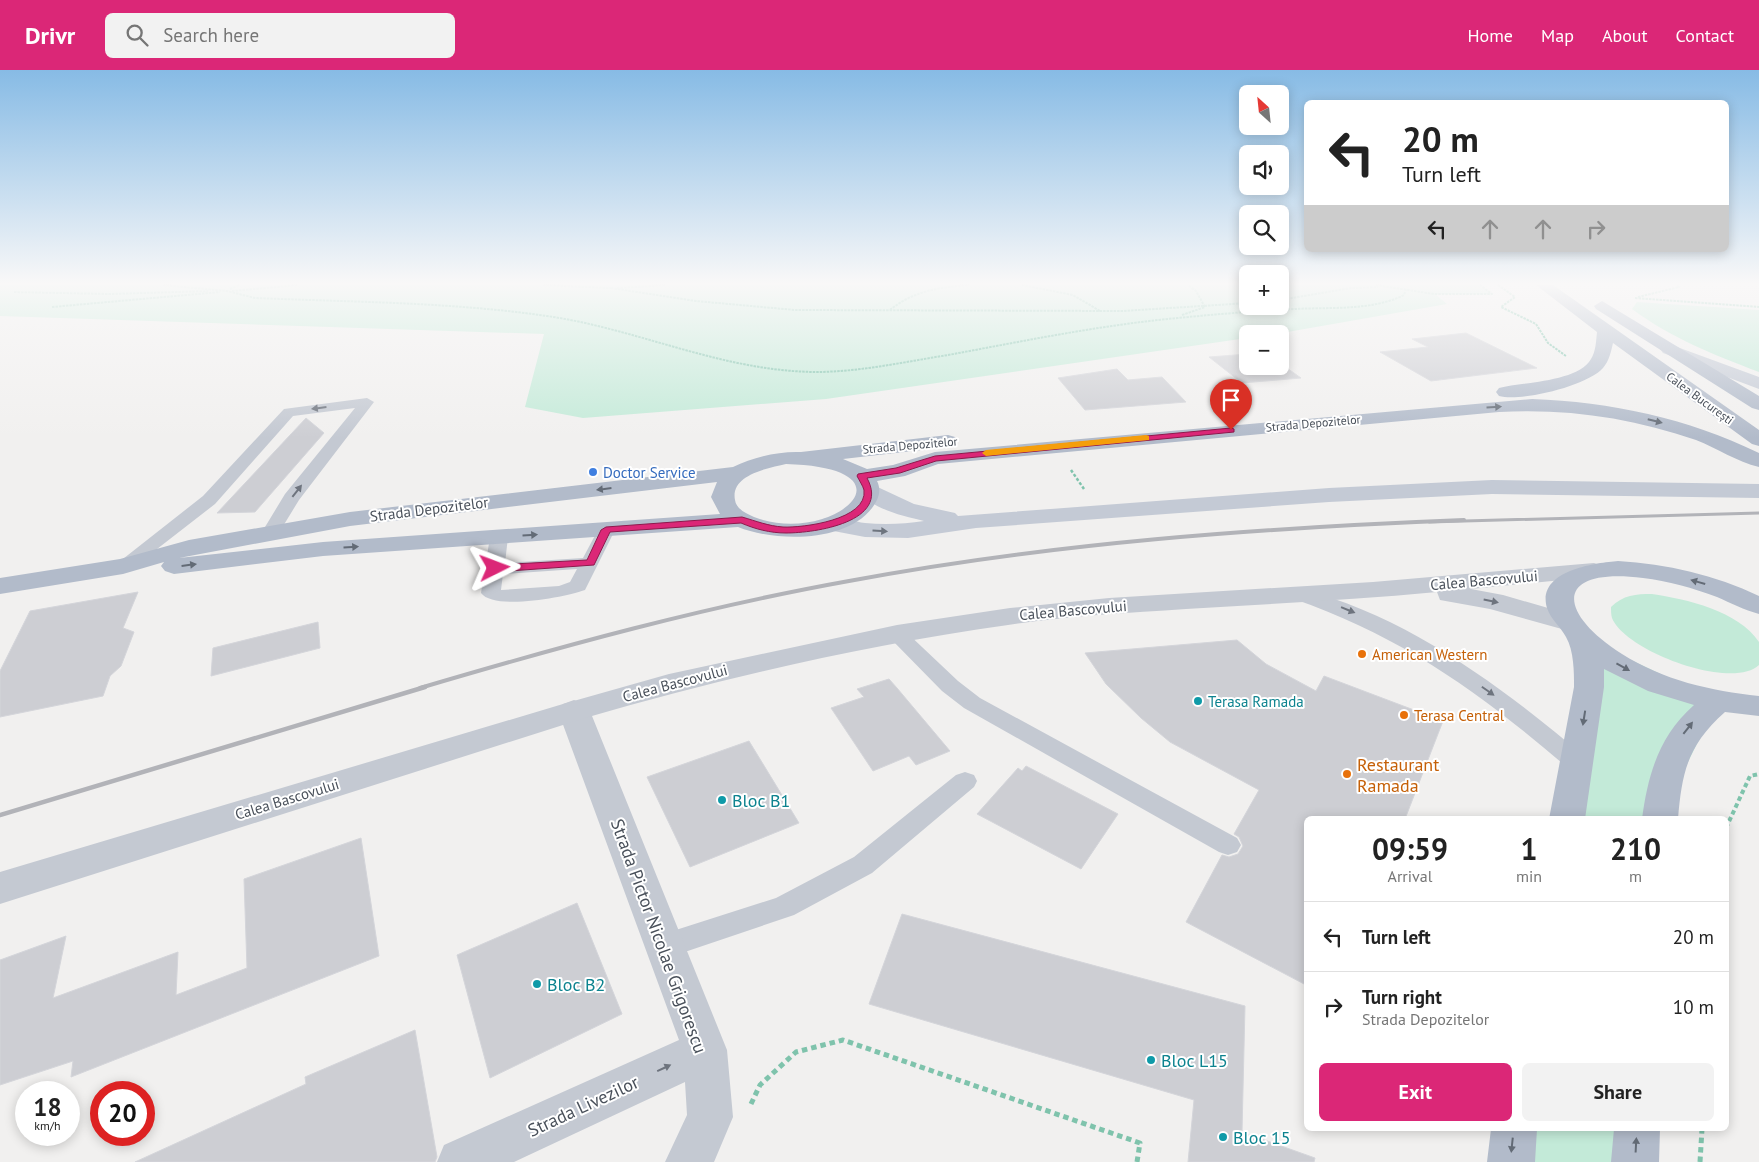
<!DOCTYPE html>
<meta charset="utf-8">
<style>
:root{--surface:#fff;--page:#f2f2f2;--text:#222;--muted:#767676;--line:#e0e0e0;--accent:#db2777}
body{margin:0;font-family:"PT Sans",sans-serif;background:var(--page);color:var(--text);height:100vh;display:flex;flex-direction:column;font-size:19px;white-space:nowrap}
*{box-sizing:border-box;margin:0}
p{font-size:16px;color:var(--muted)}
.icon{flex:none;width:28px;height:28px;fill:none;stroke:currentColor;stroke-width:2;stroke-linecap:round;stroke-linejoin:round}
.map{position:relative;flex:1;overflow:hidden}
.drawer{position:absolute;left:1304px;top:746px;width:425px;height:315px;display:flex;flex-direction:column;background:var(--surface);border-radius:8px;box-shadow:0 2px 12px #0003}
.drawer>*{flex:none}
.hud{position:absolute;left:1304px;top:30px;width:425px;height:152px;border-radius:8px;box-shadow:0 2px 12px #0003;background:#fff;color:var(--text);overflow:hidden}
.needle{width:32px;rotate:333deg}
.tools{position:absolute;left:1239px;top:15px;display:grid;gap:10px}
.tools a{display:grid;place-items:center;width:50px;height:50px;border-radius:8px;background:var(--surface);box-shadow:0 2px 12px #0003;font-size:25px}
.speed{position:absolute;left:15px;top:1011px;display:flex;gap:10px;font-size:25px;font-weight:700;text-align:center}
.speed>*{display:grid;place-content:center;width:65px;height:65px;border-radius:50%;background:var(--surface);box-shadow:0 2px 12px #0003;line-height:1}
.speed small{font-size:12px;font-weight:400}
.speed .limit{border:8px solid #d22;background:#fff;color:#111}
.pin{position:absolute;display:grid;place-items:center;width:42px;height:42px;color:#fff;margin:-51px -21px;border-radius:50% 50% 50% 0;rotate:-45deg;box-shadow:0 0 5px #0007}
.pin .icon{rotate:45deg}
.me{position:absolute;width:55px;margin:-28px;rotate:87deg;stroke-linejoin:round;filter:drop-shadow(0 0 4px #0008)}
.turn{display:flex;align-items:center;gap:18px;height:105px;padding:0 15px;font-size:22px}
.turn .icon{width:65px;height:65px;stroke-width:2.5}
.turn b{display:block;font-size:35px;line-height:42px}
.lanes{display:flex;align-items:center;height:48px;padding:0 15px;background:#0003;justify-content:center;gap:25px;direction:ltr}
.lanes .off{opacity:.35}
.eta{display:flex;justify-content:space-evenly;align-items:center;height:85px;text-align:center}
.eta b{font-size:30px;font-weight:600;line-height:35px}
.cta{display:flex;gap:10px;margin-top:auto;padding:10px 15px}
.cta a{flex:1;height:58px;border-radius:8px;background:var(--accent);color:#fff;font-size:20px;font-weight:600;line-height:58px;text-align:center}
.cta a+a{background:var(--page);color:var(--text)}
ul{padding:0;list-style:none}
li{display:flex;align-items:center;gap:15px;height:70px;padding:0 15px;border-top:1px solid var(--line)}
li div{flex:1}
li b{display:block;font-size:19px}
li em{font-style:normal}
header{display:flex;align-items:center;gap:30px;box-sizing:border-box;height:70px;padding:0 25px;background:var(--accent);color:#fff}
header strong{font-size:24px}
nav{display:flex;gap:28px;margin-inline-start:auto;font-size:18px}
.search{width:350px;height:45px;background:var(--page);display:flex;align-items:center;gap:12px;box-sizing:border-box;padding:0 18px;border-radius:8px;color:var(--muted);font-size:19px}
.map>svg:first-child{display:block}
</style>
<header>
<strong>Drivr</strong>
<div class="search"><svg class="icon" aria-label="search" viewBox="0 0 24 24"><circle cx="10" cy="10" r="6"/><path d="M15 15l6 6"/></svg>Search here</div>
<nav><a>Home</a><a>Map</a><a>About</a><a>Contact</a></nav>
</header>
<div class="map">
<svg width="1759" height="1092" viewBox="0 0 1759 1092">
<rect width="100%" height="100%" fill="#f1f0ef"/>
<path fill="#c3ead8" d="M0,215h1247l1,21h32v-21h200l12,9h-57l12,10 -171,30h-28l-1,4 -421,61 -243,19 -58,-11 19,-73 -544,-18z
M1637,232l122,8v62c-47,-18 -86,-33 -127,-63z
M1652,524c34,5 87,17 107,48v23c-27,26 -134,-14 -147,-47 -1,-3 -1,-8 -1,-11 12,-12 25,-13 41,-13z
M1580,566l138,65 -58,118h-93z
M1514,1059h124l-3,33h-124z"/>
<path fill="#cdced3" stroke="#d4d5da" d="M1466,263l71,35 -106,13 -51,-29 48,-5 -16,-8z
M1248,284v12h32v-3l21,15 -59,5 -33,-26z
M1117,299l11,11 34,-3 24,25 -101,8 -27,-32z
M306,348l18,15 -69,79 -38,1z
M138,522l-15,36 11,4 -13,34 -11,10 -7,20 -103,21v-46l30,-60z
M318,552l2,26 -109,28 2,-28z
M1237,570l29,24 50,27 8,-15 119,45 -38,98h-99v166l-120,-63 36,-67 7,2 9,-3 5,-8 -4,-9 -5,-3 25,-44 -89,-48 -29,-24 -35,-34 -21,-31z
M889,609l8,9 53,63 -34,14 -7,-9 -36,15 -42,-63 33,-11 -7,-8z
M749,671l50,82 -109,44 -43,-90z
M1026,696l92,48 -37,55 -104,-55 41,-46 4,3z
M361,768l18,118 -308,121 2,-16 -73,24v-125l66,-24 -13,62 125,-46 -2,43 71,-27 -3,-89z
M577,833l45,111 -132,64 -33,-123z
M902,844l343,92 -3,126 73,26 -1,4h-126l6,-62 -325,-96z
M415,960l22,127 -2,5h-300l171,-78 -1,-7z"/>
<g fill="none" stroke-linecap="round" stroke-linejoin="round">
<path stroke="#7fc3ac" stroke-width="2" stroke-dasharray="2.5 1" stroke-linecap="butt" d="M163,215l64,6 28,7c97,4 195,4 292,18 91,13 174,55 268,56 44,0 89,-10 133,-17 76,-14 153,-30 230,-37 39,-4 78,-7 117,-9 35,-2 77,2 109,-14l2,-6
M543,215l68,3
M1022,215l51,10 27,16
M1376,215l58,9h58l-12,-9
M1498,215l17,12 -14,10 35,17 12,19 18,13
M611,218l85,13 99,9 328,1 125,-8
M617,218l49,-3
M230,219l9,-4
M232,221l66,-6
M14,222l95,2 99,-3
M1638,227l41,-10 -2,-2
M1635,228l124,9
M1280,230l71,-12 27,-1
M52,237l168,-15
M890,240c23,-19 50,-23 79,-25
M1182,245l23,-8 -9,-16 -8,-6"/>
<path stroke="#7fc3ac" stroke-width="2.5" stroke-dasharray="3 2" stroke-linecap="butt" d="M1071,400l13,19"/>
<path stroke="#7fc3ac" stroke-width="4" stroke-dasharray="4.5 3" stroke-linecap="butt" d="M1726,758l24,-52 9,-2"/>
<path stroke="#7fc3ac" stroke-width="5" stroke-dasharray="5.5 4" stroke-linecap="butt" d="M751,1034l9,-19 36,-33 47,-12 297,103 -3,19
M1700,1092l2,-33"/>
<path fill="#c4c9d2" fill-rule="evenodd" d="M367,328l7,4 -75,98 -22,36h-12l-3,-4 23,-38 70,-86 -62,8 -78,88 -85,66h-14l-2,-4 89,-70 81,-87z
M606,455l6,1 3,4 -30,60c-19,7 -91,21 -104,3l9,-56 3,-4h12l3,4 -3,26 78,-5 17,-32zM577,499l-7,13 -11,4 -58,4 2,-16z
M1301,519c107,27 201,98 284,168l4,6 -4,6 -8,3 -8,-3c-87,-75 -166,-132 -275,-170l-3,-4 3,-4z
M897,558l7,2 54,51 22,17 257,140 4,7 -4,7 -9,3 -9,-3 -255,-144 -22,-17 -52,-53 -3,-4 3,-4z
M965,702l9,3 3,6 -3,6 -102,86 -78,42 -130,44 -10,-4 -5,-9 5,-9 122,-39 78,-41 102,-82z"/>
<path fill="#c4c9d2" fill-rule="evenodd" d="M574,630l11,4 5,7 137,339 6,67 -19,45h-49l22,-47 -2,-33 -171,80h-77l7,-17 235,-105 -121,-329 5,-7z"/>
<path fill="#c4c9d2" fill-rule="evenodd" d="M1594,493l9,3 4,5 -4,5 -132,13 32,6 76,22 4,6 -4,6 -10,2 -79,-22 -50,-9 -3,-8c-84,8 -168,12 -251,17 -59,4 -119,7 -178,16 -143,20 -284,53 -423,93l-585,186v-32l563,-168 106,-30 228,-49 113,-17 99,-10 264,-16z"/>
<path fill="#c4cad5" fill-rule="evenodd" d="M1669,274l90,33v12l-96,-36 -3,-4 3,-4z
M1492,410l267,4v14l-267,-4 -163,8 -353,26 -68,10 -43,-1 -42,-8 -4,-5 4,-5c14,-4 28,2 42,4 19,2 40,1 59,-2 -21,-5 -53,-12 -66,-31l3,-5 8,-2 45,21 41,9 3,3 371,-28z"/>
<path fill="#b2bbca" fill-rule="evenodd" d="M1536,215h17l206,145v16l-7,-2 -139,-101c-2,9 -4,18 -10,25 -16,18 -82,34 -104,28l-3,-4 3,-4c24,-6 79,-6 92,-29 5,-8 5,-18 6,-27z
M1602,231l157,95v14l-7,-2 -156,-99 -2,-3z
M1532,329c79,3 155,19 227,54v14c-22,-5 -42,-19 -63,-27 -63,-22 -130,-32 -197,-28l-561,52 -33,12 -28,5c5,10 1,19 -5,27 -27,35 -97,34 -134,19l-415,29 -149,18 -9,-3 -4,-5 3,-4 -41,12 -123,20v-16l120,-19 69,-19 161,-28 383,-45c20,-10 46,-16 68,-15l147,-17 7,2 3,4 -3,4 -7,2 -105,12 24,10 26,-4 42,-13zM786,394c138,4 44,83 -32,53 -7,-3 -18,-8 -19,-17 -5,-25 33,-32 51,-36zM717,412l-6,15 9,17 -397,28 -144,16 171,-32z
M1618,491c49,3 97,14 141,35v18c-15,-4 -28,-11 -42,-17 -24,-9 -49,-16 -74,-19 -88,-11 -88,33 -21,76 41,26 89,37 137,42v20l-34,-4c-37,33 -43,59 -47,107h-36c6,-45 17,-83 52,-114l-46,-14 -44,-22v18l-19,132h-36l25,-132c0,-15 0,-36 -8,-50 -5,-10 -15,-17 -19,-29 -11,-37 47,-45 71,-47z
M1491,1059h46l-2,33h-48z
M1614,1059h46l-1,33h-48z"/>
<path stroke="#b2b3b8" stroke-width="3" d="M1429,452l330,-9"/>
<path stroke="#b2b3b8" stroke-width="4" d="M420,618c142,-42 284,-81 429,-107 203,-38 409,-53 615,-61"/>
<path stroke="#b2b3b8" stroke-width="4.5" d="M0,745l425,-128"/>
</g>
<defs><path id="oneway-solid" d="M-6-.8H1V-3.2L6.5 0L1 3.2V.8H-6Z" transform="scale(1.25)"/></defs>
<g fill="#636b76">
<use href="#oneway-solid" transform="translate(1494 337) rotate(-4)"/>
<use href="#oneway-solid" transform="translate(1655 351) rotate(14)"/>
<use href="#oneway-solid" transform="translate(604 419) rotate(173)"/>
<use href="#oneway-solid" transform="translate(530 465) rotate(-4)"/>
<use href="#oneway-solid" transform="translate(351 477) rotate(-4)"/>
<use href="#oneway-solid" transform="translate(189 495) rotate(-7)"/>
<use href="#oneway-solid" transform="translate(1698 512) rotate(-164)"/>
<use href="#oneway-solid" transform="translate(1623 597) rotate(29)"/>
<use href="#oneway-solid" transform="translate(1584 648) rotate(99)"/>
<use href="#oneway-solid" transform="translate(1688 658) rotate(-52)"/>
<use href="#oneway-solid" transform="translate(1512 1075) rotate(96)"/>
<use href="#oneway-solid" transform="translate(1636 1075) rotate(-87)"/>
</g>
<g fill="#6e747e">
<use href="#oneway-solid" transform="translate(319 338) rotate(173)"/>
<use href="#oneway-solid" transform="translate(297 421) rotate(-52)"/>
<use href="#oneway-solid" transform="translate(1491 531) rotate(12)"/>
<use href="#oneway-solid" transform="translate(1348 540) rotate(22)"/>
<use href="#oneway-solid" transform="translate(1488 621) rotate(35)"/>
<use href="#oneway-solid" transform="translate(664 998) rotate(-25)"/>
</g>
<use fill="#6e757f" href="#oneway-solid" transform="translate(880 461) rotate(3)"/>
<linearGradient id="sky" x2="0" y2="1"><stop stop-color="#87bbe5"/><stop offset="0.58" stop-color="#f9f8f8"/><stop offset="1" stop-color="#f9f8f8" stop-opacity="0"/></linearGradient>
<rect width="1759" height="368" fill="url(#sky)"/>
<path fill="#db2777" stroke="#8e194d" d="M1231,358l3,1v3l-298,29 -36,12 -33,5c24,44 -52,55 -81,55 -16,0 -31,-4 -45,-10l-131,9 -16,33 -99,7 -6,-4 6,-3 92,-5 14,-30 5,-3 136,-10c14,4 26,9 41,10 19,1 85,-7 81,-37 -1,-4 -5,-10 -7,-14l1,-2 38,-6 39,-12z"/>
<path fill="#f59e0b" d="M1146,365l3,1v4l-163,16 -4,-3 4,-3z"/>
<circle fill="#3f7fe0" stroke="#fff" stroke-width="2" cx="593" cy="402" r="5"/>
<g fill="#e8710a" stroke="#fff" stroke-width="2">
<circle cx="1362" cy="584" r="5"/>
<circle cx="1404" cy="645" r="5"/>
<circle cx="1347" cy="704" r="5"/>
</g>
<g fill="#0f9aa8" stroke="#fff" stroke-width="2">
<circle cx="1198" cy="631" r="5"/>
<circle cx="722" cy="730" r="5"/>
<circle cx="537" cy="914" r="5"/>
<circle cx="1151" cy="990" r="5"/>
<circle cx="1223" cy="1067" r="5"/>
</g>
<g text-anchor="middle" dominant-baseline="central" stroke-width="4" stroke-linejoin="round" paint-order="stroke">
<g font-size="12" fill="#49505a" stroke="#fff">
<text transform="translate(1700 328) rotate(36)">Calea București</text>
<text transform="translate(1313 353) rotate(-5)">Strada Depozitelor</text>
<text transform="translate(910 375) rotate(-5)">Strada Depozitelor</text>
</g>
<g font-size="15" fill="#366cbe" stroke="#fff" text-anchor="start">
<text x="603" y="402">Doctor Service</text>
</g>
<g font-size="15" fill="#49505a" stroke="#fff">
<text transform="translate(429 439) rotate(-7)">Strada Depozitelor</text>
<text transform="translate(1484 510) rotate(-5)">Calea Bascovului</text>
<text transform="translate(1073 540) rotate(-5)">Calea Bascovului</text>
<text transform="translate(675 613) rotate(-15)">Calea Bascovului</text>
<text transform="translate(287 729) rotate(-17)">Calea Bascovului</text>
</g>
<g font-size="15" fill="#c56008" stroke="#fff" text-anchor="start">
<text x="1372" y="584">American Western</text>
<text x="1414" y="645">Terasa Central</text>
</g>
<g font-size="15" fill="#0d838f" stroke="#fff" text-anchor="start">
<text x="1208" y="631">Terasa Ramada</text>
</g>
<g font-size="18" fill="#c56008" stroke="#fff" text-anchor="start">
<text x="1357" y="694">Restaurant<tspan x="1357" dy="21">Ramada</tspan></text>
</g>
<g font-size="18" fill="#0d838f" stroke="#fff" text-anchor="start">
<text x="732" y="730">Bloc B1</text>
<text x="547" y="914">Bloc B2</text>
<text x="1161" y="990">Bloc L15</text>
<text x="1233" y="1067">Bloc 15</text>
</g>
<g font-size="18" fill="#49505a" stroke="#fff">
<text transform="translate(659 866) rotate(70)">Strada Pictor Nicolae Grigorescu</text>
<text transform="translate(583 1036) rotate(-25)">Strada Livezilor</text>
</g>
</g>
</svg>
<div class="tools">
<a><svg class="needle" viewBox="-14 -14 28 28"><path d="M0-13l5 13h-10z" fill="#e53935"/><path d="M0 13l5-13h-10z" fill="#767676"/></svg></a>
<a><svg class="icon" aria-label="sound" viewBox="0 0 24 24"><path d="M4 9h4l5-4v14l-5-4H4zM17 9q2 3 0 6"/></svg></a>
<a><svg class="icon" aria-label="search" viewBox="0 0 24 24"><circle cx="10" cy="10" r="6"/><path d="M15 15l6 6"/></svg></a>
<a>+</a>
<a>−</a>
</div>
<div class="speed"><div>18<small>km/h</small></div><div class="limit">20</div></div>
<div class="pin" style="left:1231px;top:360px;background:#d93025"><svg class="icon" aria-label="arrive" viewBox="0 0 24 24"><path d="M6 21V4h12l-3 4 3 4H6"/></svg></div>
<svg class="me" style="left:495px;top:498px" viewBox="-20 -20 40 40"><path d="M0-17L14 15 0 8-14 15z" fill="#db2777" stroke="#fff" stroke-width="4"/></svg>
<div class="hud">
<div class="turn"><svg class="icon" aria-label="left" viewBox="0 0 24 24"><path d="M17 20v-9H6M10 6l-5 5 5 5"/></svg><div><b>20 m</b>Turn left</div></div>
<div class="lanes"><svg class="icon" aria-label="left" viewBox="0 0 24 24"><path d="M17 20v-9H6M10 6l-5 5 5 5"/></svg><svg class="icon off" aria-label="ahead" viewBox="0 0 24 24"><path d="M12 20V5M6 11l6-6 6 6"/></svg><svg class="icon off" aria-label="ahead" viewBox="0 0 24 24"><path d="M12 20V5M6 11l6-6 6 6"/></svg><svg class="icon off" aria-label="right" viewBox="0 0 24 24"><path d="M7 20v-9h11M14 6l5 5-5 5"/></svg></div>
</div>
<section class="drawer">
<div class="eta">
<div><b>09:59</b><p>Arrival</p></div>
<div><b>1</b><p>min</p></div>
<div><b>210</b><p>m</p></div>
</div>
<ul>
<li><svg class="icon" aria-label="left" viewBox="0 0 24 24"><path d="M17 20v-9H6M10 6l-5 5 5 5"/></svg><div><b>Turn left</b></div><em>20 m</em></li>
<li><svg class="icon" aria-label="right" viewBox="0 0 24 24"><path d="M7 20v-9h11M14 6l5 5-5 5"/></svg><div><b>Turn right</b><p>Strada Depozitelor</p></div><em>10 m</em></li>
</ul>
<div class="cta"><a>Exit</a><a>Share</a></div>
</section>
</div>
